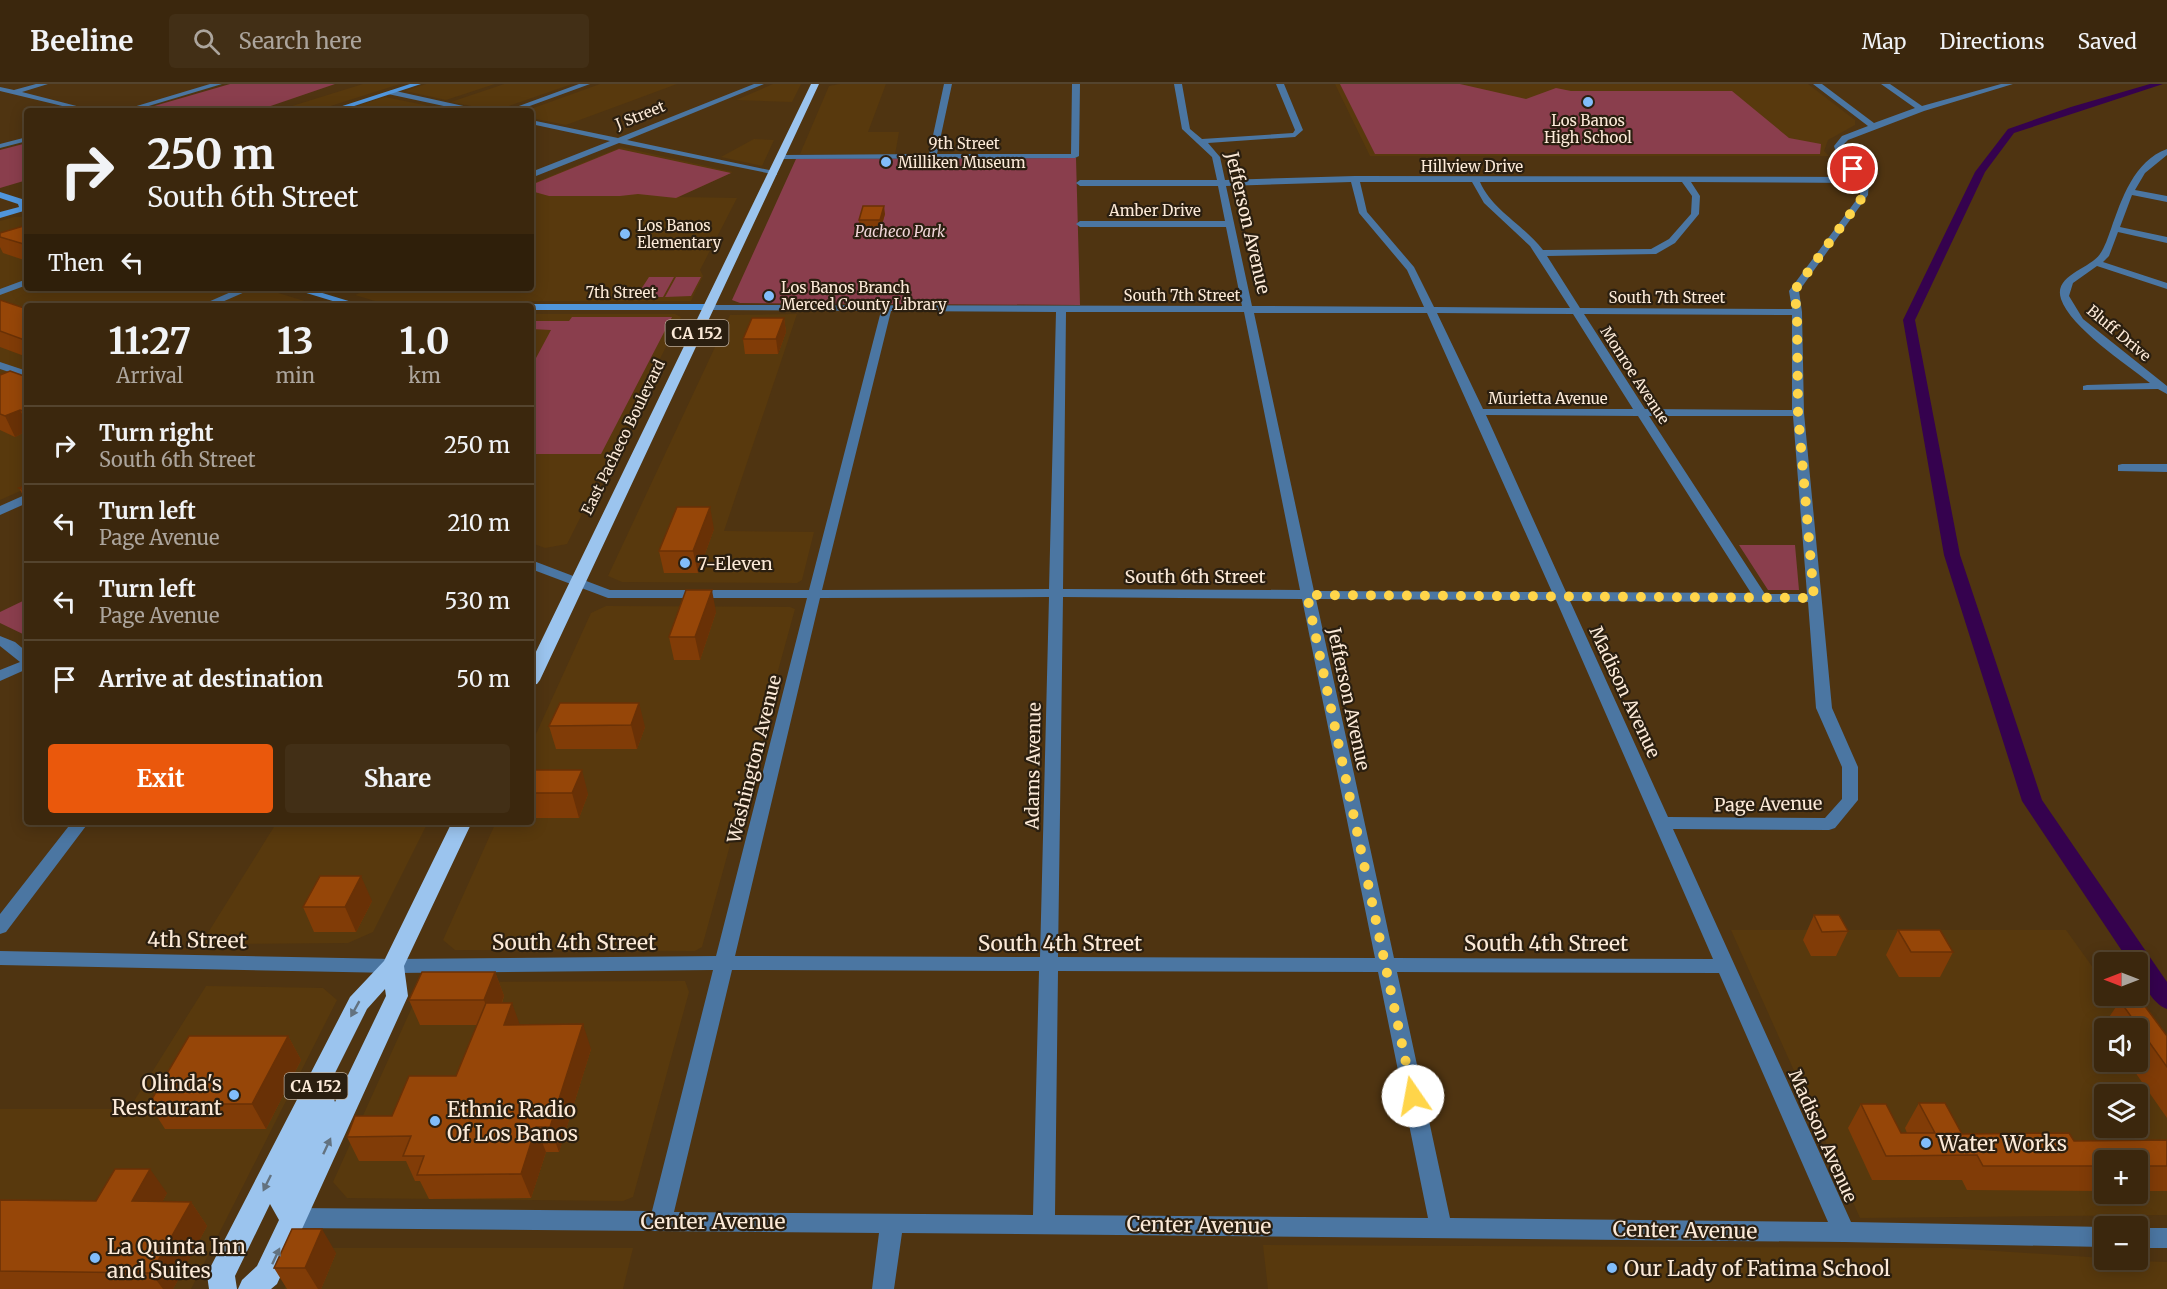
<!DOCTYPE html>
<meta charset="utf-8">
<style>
:root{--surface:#3b270d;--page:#422f16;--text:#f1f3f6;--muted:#aca59d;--line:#54442e;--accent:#ea580c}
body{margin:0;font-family:Merriweather,serif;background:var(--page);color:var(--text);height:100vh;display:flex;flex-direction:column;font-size:22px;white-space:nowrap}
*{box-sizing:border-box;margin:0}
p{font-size:20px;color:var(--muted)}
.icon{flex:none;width:33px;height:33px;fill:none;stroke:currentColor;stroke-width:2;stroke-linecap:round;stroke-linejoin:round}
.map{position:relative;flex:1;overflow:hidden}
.sheet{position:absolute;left:24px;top:219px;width:510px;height:522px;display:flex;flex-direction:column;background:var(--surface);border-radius:6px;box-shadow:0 3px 15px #0003,0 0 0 2px var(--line)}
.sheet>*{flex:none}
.guide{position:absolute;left:24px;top:24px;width:510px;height:183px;border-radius:6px;box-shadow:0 3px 15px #0003,0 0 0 2px var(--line);background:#3b270d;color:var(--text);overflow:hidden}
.needle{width:39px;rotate:270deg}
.tools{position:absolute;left:2094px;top:868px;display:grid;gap:12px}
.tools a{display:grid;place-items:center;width:54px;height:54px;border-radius:6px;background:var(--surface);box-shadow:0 3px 15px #0003,0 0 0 2px var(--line);font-size:30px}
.pin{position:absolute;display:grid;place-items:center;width:51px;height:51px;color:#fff;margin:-26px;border:3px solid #fff;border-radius:50%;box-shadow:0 2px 6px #0007}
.me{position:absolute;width:66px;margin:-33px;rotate:348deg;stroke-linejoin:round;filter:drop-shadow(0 0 4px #0008)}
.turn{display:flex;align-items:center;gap:21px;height:126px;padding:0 24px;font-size:27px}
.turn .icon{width:78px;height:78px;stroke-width:2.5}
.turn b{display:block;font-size:42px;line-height:51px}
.then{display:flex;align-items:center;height:57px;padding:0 24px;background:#0003;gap:12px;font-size:22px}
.eta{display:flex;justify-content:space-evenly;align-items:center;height:102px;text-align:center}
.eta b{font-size:36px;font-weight:700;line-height:42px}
.button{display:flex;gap:12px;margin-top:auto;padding:12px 24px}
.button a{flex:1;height:69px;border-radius:6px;background:var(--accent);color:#fff;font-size:24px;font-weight:700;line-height:69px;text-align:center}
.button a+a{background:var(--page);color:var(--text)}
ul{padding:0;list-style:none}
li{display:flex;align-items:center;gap:18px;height:78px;padding:0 24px;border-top:2px solid var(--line)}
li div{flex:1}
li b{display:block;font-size:22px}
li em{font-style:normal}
header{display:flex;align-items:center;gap:36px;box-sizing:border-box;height:84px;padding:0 30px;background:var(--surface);border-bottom:2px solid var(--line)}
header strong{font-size:28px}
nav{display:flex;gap:33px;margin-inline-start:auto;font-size:21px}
.search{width:420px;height:54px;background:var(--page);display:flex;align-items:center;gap:15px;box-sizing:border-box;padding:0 21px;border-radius:6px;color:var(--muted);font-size:22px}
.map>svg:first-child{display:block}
</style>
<header>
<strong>Beeline</strong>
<div class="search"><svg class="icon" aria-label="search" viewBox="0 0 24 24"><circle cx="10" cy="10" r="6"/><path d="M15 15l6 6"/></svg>Search here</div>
<nav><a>Map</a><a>Directions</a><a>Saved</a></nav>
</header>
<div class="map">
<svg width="2167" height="1205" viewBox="0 0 2167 1205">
<rect width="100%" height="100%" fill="#4f3411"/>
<path fill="#58390d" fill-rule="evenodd" d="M363,0h37l-85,27h-39z
M426,0h69l-49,16 -41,-9z
M504,0h68l-72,25 -8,1 -41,-8z
M600,0h77l-111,41 -35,-7v-7h-6z
M773,0h28l-9,18 -56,-2z
M840,0h46l-18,48h31l-4,23 -95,-1 29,-68z
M1335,0h473l47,36v5l-27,15 -4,11 5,5h-459z
M385,13l44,9 -15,5h-72z
M754,55l20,1 -12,26 -41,-9z
M621,63l112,25 -54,25 58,1 -37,72 3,6 -12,25h-316l-20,-6 16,-7h160v-104z
M14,133h13v71h235l59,18h-294v182l-27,12v-279z
M531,230h144l6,3 -114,227 -22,4 -14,-5z
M797,230l-73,217 90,1 -12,48 -5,3 -175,-1 -14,-6 122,-261z
M606,522l184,1 5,2 -93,338 -7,4 -240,-1 -12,-10 53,-118h35v-77l60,-132z
M277,738h151l-55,110 -25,11 -147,1z
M1731,846h335l38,53v13h9l24,33h-33v33h34l29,9v144l-307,3zM2104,1011h34v33h-34zM2104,1077h34v33h-34z
M685,897l4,11 -56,205 -10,4 -276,-3 -14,-16 84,-186 28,-14z
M206,902l117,2 14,12 -146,289h-191v-180h129z
M1263,1161l687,3 154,10v2l63,2v27h-899z
M324,1164h309l-10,41h-339l10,-22z"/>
<path fill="#8a3e4d" d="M230,0h105l-79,27h-119z
M1340,0h120l66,15 30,-11 15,3h161l57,47 32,6 -1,10h-445z
M27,59v37l-27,8v-38z
M619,65l112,24 -55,25 -38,-4 -18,2h-71l-18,-5v-6z
M1076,74l4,147 -340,-2 -8,-3 64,-141z
M649,193h25l-11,20h-27z
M676,193h25l-10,19 -26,1z
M572,233h100l-71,137h-70v-96h5l15,-28 -20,-1v-8h38z
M1739,461h56l4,45h-31z
M27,515v37l-27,-13v-11z"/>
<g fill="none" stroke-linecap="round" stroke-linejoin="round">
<path stroke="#35024e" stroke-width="3" d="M1988,75l2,-2"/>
<path fill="#35024e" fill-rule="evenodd" d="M2150,0h13l-149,49 -29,39 -70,148 45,235 82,245 125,182v27c-15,-5 -29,-31 -29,-46h-8l-108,-162 -78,-246 -41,-235 72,-148 33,-43 63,-22z"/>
<path fill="#4b76a2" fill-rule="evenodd" d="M36,0h12l-26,8 74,19h-13l-83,-20v-4l14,3z
M210,0h12l-90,27h-12z
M579,0h11l-74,27h-11z
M754,0h10l-137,56 147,31h3v4l-158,-32 -88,35v-6l79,-31 -79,-17v-4l87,18z
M944,0h8l-15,70h134l1,-70h8l-1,72 -4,2 -294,1 -4,-2 4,-2 148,-1z
M1174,0h8l8,45 12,10 91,-6 2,-3 -19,-46h8l19,46 -8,7 -87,6 12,14 5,23 130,-4 503,1 -20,-18 -4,-13 8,-10 26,-10 -55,-42h9l52,39 41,-15 -34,-24h9l32,22 79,-22h12l-89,27 -76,29 -6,6 3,10 24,24 -1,15 -69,96 3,21 2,101 28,295 26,59v33l-23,28 -6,2 -156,-1 178,393 253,5v20l-260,-5 -942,-9 -8,56h-22l7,-56 -585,-5 -8,-3 -3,-7 3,-7 8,-3 358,3 61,-241 -320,3 -393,-8v-14l393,8 323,-3 91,-358h-199l-77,-29v-9l79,30h199l72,-279 -171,-1 -5,-3 1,-2 536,1 -16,-79h-146l-4,-3 4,-3h145l-7,-35h-138l-4,-3 4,-3h137l-5,-23 -30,-28zM1351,98l8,31 48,57 17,37 -172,-1 -26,-120zM1360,98h112l12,21 46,43 40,62 -136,-1 -20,-40 -47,-55zM1480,98h202l10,14 -1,18 -22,25 -18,10 -108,1c-19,-25 -50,-39 -63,-68zM1691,98l170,1 -1,12 -71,96 3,18 -212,-1 -33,-52 109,-2 19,-11 24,-29 1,-18zM891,227l165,1 -7,277 -227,1zM1066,228h178l56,278 -237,-1zM1254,229h173l125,279 -238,-1zM1437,229l136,1 60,95h-150zM1584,230l208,1v95l-147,-1zM1486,331l152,1 113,177 -185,-1zM1649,332h144l14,178h-42zM1049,513l-9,360 -305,-1 85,-358zM1063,513l239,2 73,359 -317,-1zM1316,515l240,1 157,359 -319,-1zM1570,517l238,1 8,106 26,59v32l-17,19 -157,-1zM732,886l307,1 -6,244 -359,-3zM1058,887l320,1 50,246 -373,-3zM1397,888l322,1 109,249 -378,-4z
M391,6l86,19 4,2h-14l-79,-17z
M27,53v4l-27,7v-4z
M2167,65v6l-22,18 -10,17 32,6v6l-35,-7 -12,32 47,10v6l-49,-11 -9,24 -6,6 64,21v6l-70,-23 -24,17 -4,13 14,23 84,67v8l-9,-5 -75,1v-4l4,-1 63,-2c-24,-19 -80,-56 -89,-84 -8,-24 29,-30 39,-45 5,-7 8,-17 11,-25 11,-31 23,-68 56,-80z
M27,195v6l-27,10v-6z
M240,204h14l-41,18h-14z
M0,278l27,9v7l-27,-9z
M2122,380h45v8l-49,-1v-6z
M27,410v9l-27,12v-9z
M0,552l15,6 12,10v17l-27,12v-11l20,-8 -20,-16z
M72,738h17l-83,110 -6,2v-20z
M2138,1144h29v20h-29z"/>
<path fill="#5096dc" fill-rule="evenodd" d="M410,0h11l-82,27h-12z
M0,108l25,8 2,10 -27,8v-6l19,-5 -1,-3 -18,-6z
M290,204h16l59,18h-16z
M531,220h179l5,3 -5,3h-179v-4h-4z"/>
<path fill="#9bc4ee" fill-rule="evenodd" d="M811,0h8l-279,596 -3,4 -6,1v-23z
M452,738h20l-68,144 4,30 -131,288 -6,5h-33l4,-9 15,-14 22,-46 -9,-16 -35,72 2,13h-28l-2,-14 4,-9 139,-269 34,-36zM385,905l1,7 -51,106 -6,-17 38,-76z"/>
</g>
<path fill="#813c07" d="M885,130l-4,14h-22v-8z
M27,141v36l-24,-8 -3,-6v-14z
M0,216l27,9v48l-27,-10z
M784,234l2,14 -8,22h-33l-2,-15z
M0,291l27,2v54l-12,6 -15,-7z
M27,401v18l-8,-15z
M714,445l-16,44h-34l-5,-22z
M716,528l-16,48h-26l-5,-23z
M560,619l85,24 -8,22h-81l-7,-23z
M531,686l57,24 -9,24h-48z
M372,817l-16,31h-42l-11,-25z
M1814,831l34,16 -12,25h-25l-8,-16z
M1898,846l55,22 -13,25h-41l-13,-22z
M495,888l9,24 -2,7 18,22 71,24 -32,103h-13l-15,46 -102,1 -9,-18h-5l-9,-20h-47l-12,-24 45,-21 64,-40 21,-51h-57l-11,-25z
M2120,917l47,35v82l-39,-56h10v-33h-32l-3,-3z
M288,952l13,24 -35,69h-101l-16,-25z
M1919,1019l43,31 112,7 93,-1v51h-29v-30h-34v30l-137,-1 -5,-10h-90l-24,-52 13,-24 40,29h6l-2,-5z
M167,1109l-5,9h29l16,24 -34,63h-173v-89l96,1z
M336,1169l-15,36h-34l-13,-21z"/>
<path fill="#693106" d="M884,122l1,8 -4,14 -1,-8z
M784,234l2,14 -8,22 -2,-15z
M20,326l7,14v7l-12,6 -10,-21z
M710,423l4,22 -16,44 -5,-22z
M712,506l4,22 -16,48 -5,-23z
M639,619l6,24 -8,22 -6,-24z
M582,686l6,24 -9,24 -7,-25z
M361,792l11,25 -16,31 -11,-25z
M495,888l9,24 -11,29 -9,-25z
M512,919l9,25 -17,-3z
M583,940l8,25 -32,103 -9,-25z
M288,952l13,24 -35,69 -14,-25z
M536,1043l10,25 -15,46 -10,-24z
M150,1085l17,24 -18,33 -17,-25z
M191,1118l16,24 -34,63h-10l-12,-16z
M322,1145l14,24 -15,36h-3l-13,-21z"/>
<path fill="#964608" stroke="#693106" stroke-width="1.5" d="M863,122h21l-4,14h-21z
M27,141v20l-27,-8v-4z
M0,216l27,9v32l-27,-10z
M752,234h32l-8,21h-33z
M10,287l17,6v35l-7,-2 -15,6 -5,-2v-39z
M27,401v6l-8,-3z
M677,423h33l-17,44h-34z
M686,506h26l-17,47h-26z
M560,619h79l-8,22 -82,1z
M531,686h51l-10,23h-41z
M320,792h41l-16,31h-42z
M1814,831h25l9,16 -26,1z
M1898,846h42l13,22h-42z
M422,888h73l-11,28h-75z
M2120,917h21l26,35v31z
M486,919h26l-8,22 79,-1 -33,103h-14l-15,47 -104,1 7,-19h-21l8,-20 -64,1 8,-21h37l17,-40h47z
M189,952h99l-36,68h-103z
M1919,1019h26l17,31 107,-1 5,8 93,-1v26h-29v-5h-34v5h-121l-6,-11 -91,1 -25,-52h25l15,29h34z
M115,1085h35l-18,32 59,1 -40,71 -151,-2v-71l96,1z
M292,1145h30l-17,39h-31z"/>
<defs><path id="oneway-solid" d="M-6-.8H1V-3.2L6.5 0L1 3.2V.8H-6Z" transform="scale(1.5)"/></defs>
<g fill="#63727f">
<use href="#oneway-solid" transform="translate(355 925) rotate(119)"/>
<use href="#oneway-solid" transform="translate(327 1062) rotate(-65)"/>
<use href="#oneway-solid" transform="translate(267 1099) rotate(116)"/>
<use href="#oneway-solid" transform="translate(276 1172) rotate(-65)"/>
</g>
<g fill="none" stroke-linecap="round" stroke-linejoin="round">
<path stroke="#ffd54a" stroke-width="10" stroke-dasharray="0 18" d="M1413,1012l-106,-501 507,3 -16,-185 -1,-101 -3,-21 70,-96 1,-15 -12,-11"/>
</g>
<g fill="#81bdfa" stroke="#2b1f10" stroke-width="2">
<circle cx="1588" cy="18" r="6"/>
<circle cx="886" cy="78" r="6"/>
<circle cx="625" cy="150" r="6"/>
<circle cx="769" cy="212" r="6"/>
<circle cx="685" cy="479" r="6"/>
<circle cx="234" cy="1011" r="6"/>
<circle cx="435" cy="1037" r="6"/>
<circle cx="1926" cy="1059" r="6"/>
<circle cx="95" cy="1174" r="6"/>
<circle cx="1612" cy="1184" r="6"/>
</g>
<g text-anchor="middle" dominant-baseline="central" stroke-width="4.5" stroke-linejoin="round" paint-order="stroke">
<g font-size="15" fill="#fcead8" stroke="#2b1f10">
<text transform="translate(640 31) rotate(-22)">J Street</text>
<text x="964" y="59">9th Street</text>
<text x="1472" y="82">Hillview Drive</text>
<text x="1155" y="126">Amber Drive</text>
<text x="621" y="208">7th Street</text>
<text x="1182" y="211">South 7th Street</text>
<text x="1667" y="213">South 7th Street</text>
<text transform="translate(2119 249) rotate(40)">Bluff Drive</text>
<text transform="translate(1635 291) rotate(57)">Monroe Avenue</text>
<text x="1548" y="314">Murietta Avenue</text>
<text transform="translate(623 353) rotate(-64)">East Pacheco Boulevard</text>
</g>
<g font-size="15" fill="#fcead8" stroke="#2b1f10" text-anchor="start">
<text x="1588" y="36" text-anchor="middle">Los Banos<tspan x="1588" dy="17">High School</tspan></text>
<text x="898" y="78">Milliken Museum</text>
<text x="637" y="141">Los Banos<tspan x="637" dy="17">Elementary</tspan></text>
<text x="781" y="203">Los Banos Branch<tspan x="781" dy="17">Merced County Library</tspan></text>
</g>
<g font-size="15" font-style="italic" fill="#f1d6d9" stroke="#2b1f10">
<text x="900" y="147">Pacheco Park</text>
</g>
<g fill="#2b1f10" stroke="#bdad9c" stroke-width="1.5">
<rect x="665.5" y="236" width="63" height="26" rx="4.5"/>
<rect x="284.5" y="989" width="63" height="26" rx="4.5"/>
</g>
<g font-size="16" font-weight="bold" fill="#fcead8">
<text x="697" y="249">CA 152</text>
<text x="316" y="1002">CA 152</text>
</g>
<g font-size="18" fill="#fcead8" stroke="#2b1f10">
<text transform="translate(1248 139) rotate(77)">Jefferson Avenue</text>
<text x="1195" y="492">South 6th Street</text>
<text transform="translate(1625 608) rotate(65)">Madison Avenue</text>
<text transform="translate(1349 615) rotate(78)">Jefferson Avenue</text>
<text transform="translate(754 675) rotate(-76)">Washington Avenue</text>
<text transform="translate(1033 682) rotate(-89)">Adams Avenue</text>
<text transform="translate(1768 720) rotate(-1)">Page Avenue</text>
<text transform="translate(1823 1052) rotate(66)">Madison Avenue</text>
</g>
<g font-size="18" fill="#fcead8" stroke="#2b1f10" text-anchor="start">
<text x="697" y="479">7-Eleven</text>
</g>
<g font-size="21" fill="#fcead8" stroke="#2b1f10">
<text transform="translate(197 856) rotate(1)">4th Street</text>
<text x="574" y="858">South 4th Street</text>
<text x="1060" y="859">South 4th Street</text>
<text x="1546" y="859">South 4th Street</text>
<text x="713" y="1137">Center Avenue</text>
<text transform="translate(1199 1141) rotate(1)">Center Avenue</text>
<text transform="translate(1685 1146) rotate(1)">Center Avenue</text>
</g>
<g font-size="21" fill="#fcead8" stroke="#2b1f10" text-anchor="start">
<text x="222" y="999" text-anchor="end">Olinda's<tspan x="222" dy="24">Restaurant</tspan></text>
<text x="447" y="1025">Ethnic Radio<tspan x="447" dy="24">Of Los Banos</tspan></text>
<text x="1938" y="1059">Water Works</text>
<text x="107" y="1162">La Quinta Inn<tspan x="107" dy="24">and Suites</tspan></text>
<text x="1624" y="1184">Our Lady of Fatima School</text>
</g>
</g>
</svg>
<div class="tools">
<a><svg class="needle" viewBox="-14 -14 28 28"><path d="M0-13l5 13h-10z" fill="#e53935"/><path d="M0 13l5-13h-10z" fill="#aca59d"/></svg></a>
<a><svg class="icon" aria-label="sound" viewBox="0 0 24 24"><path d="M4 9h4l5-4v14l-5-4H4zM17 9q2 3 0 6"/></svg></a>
<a><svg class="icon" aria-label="layers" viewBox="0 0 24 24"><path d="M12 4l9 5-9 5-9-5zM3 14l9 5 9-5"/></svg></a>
<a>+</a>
<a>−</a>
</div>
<div class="pin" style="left:1853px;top:85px;background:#d93025"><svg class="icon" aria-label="arrive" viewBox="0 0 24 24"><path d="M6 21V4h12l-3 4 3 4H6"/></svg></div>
<svg class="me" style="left:1413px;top:1012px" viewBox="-20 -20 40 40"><circle r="19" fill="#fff"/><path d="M0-13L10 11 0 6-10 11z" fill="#ffd54a"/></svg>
<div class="guide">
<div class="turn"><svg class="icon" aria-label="right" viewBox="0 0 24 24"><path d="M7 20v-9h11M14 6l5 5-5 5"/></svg><div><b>250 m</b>South 6th Street</div></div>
<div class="then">Then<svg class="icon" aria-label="left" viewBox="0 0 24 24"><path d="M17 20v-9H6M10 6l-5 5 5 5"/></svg></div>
</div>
<section class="sheet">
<div class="eta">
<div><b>11:27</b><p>Arrival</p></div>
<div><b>13</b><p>min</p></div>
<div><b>1.0</b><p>km</p></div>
</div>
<ul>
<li><svg class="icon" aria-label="right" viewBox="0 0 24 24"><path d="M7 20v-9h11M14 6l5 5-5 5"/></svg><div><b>Turn right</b><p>South 6th Street</p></div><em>250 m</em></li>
<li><svg class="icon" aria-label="left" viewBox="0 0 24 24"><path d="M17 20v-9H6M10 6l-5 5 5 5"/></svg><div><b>Turn left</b><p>Page Avenue</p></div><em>210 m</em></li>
<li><svg class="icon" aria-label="left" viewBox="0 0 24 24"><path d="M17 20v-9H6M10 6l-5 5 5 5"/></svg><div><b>Turn left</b><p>Page Avenue</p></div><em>530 m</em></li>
<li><svg class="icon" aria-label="arrive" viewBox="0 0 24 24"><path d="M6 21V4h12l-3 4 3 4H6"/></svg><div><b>Arrive at destination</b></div><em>50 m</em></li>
</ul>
<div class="button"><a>Exit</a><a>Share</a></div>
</section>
</div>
